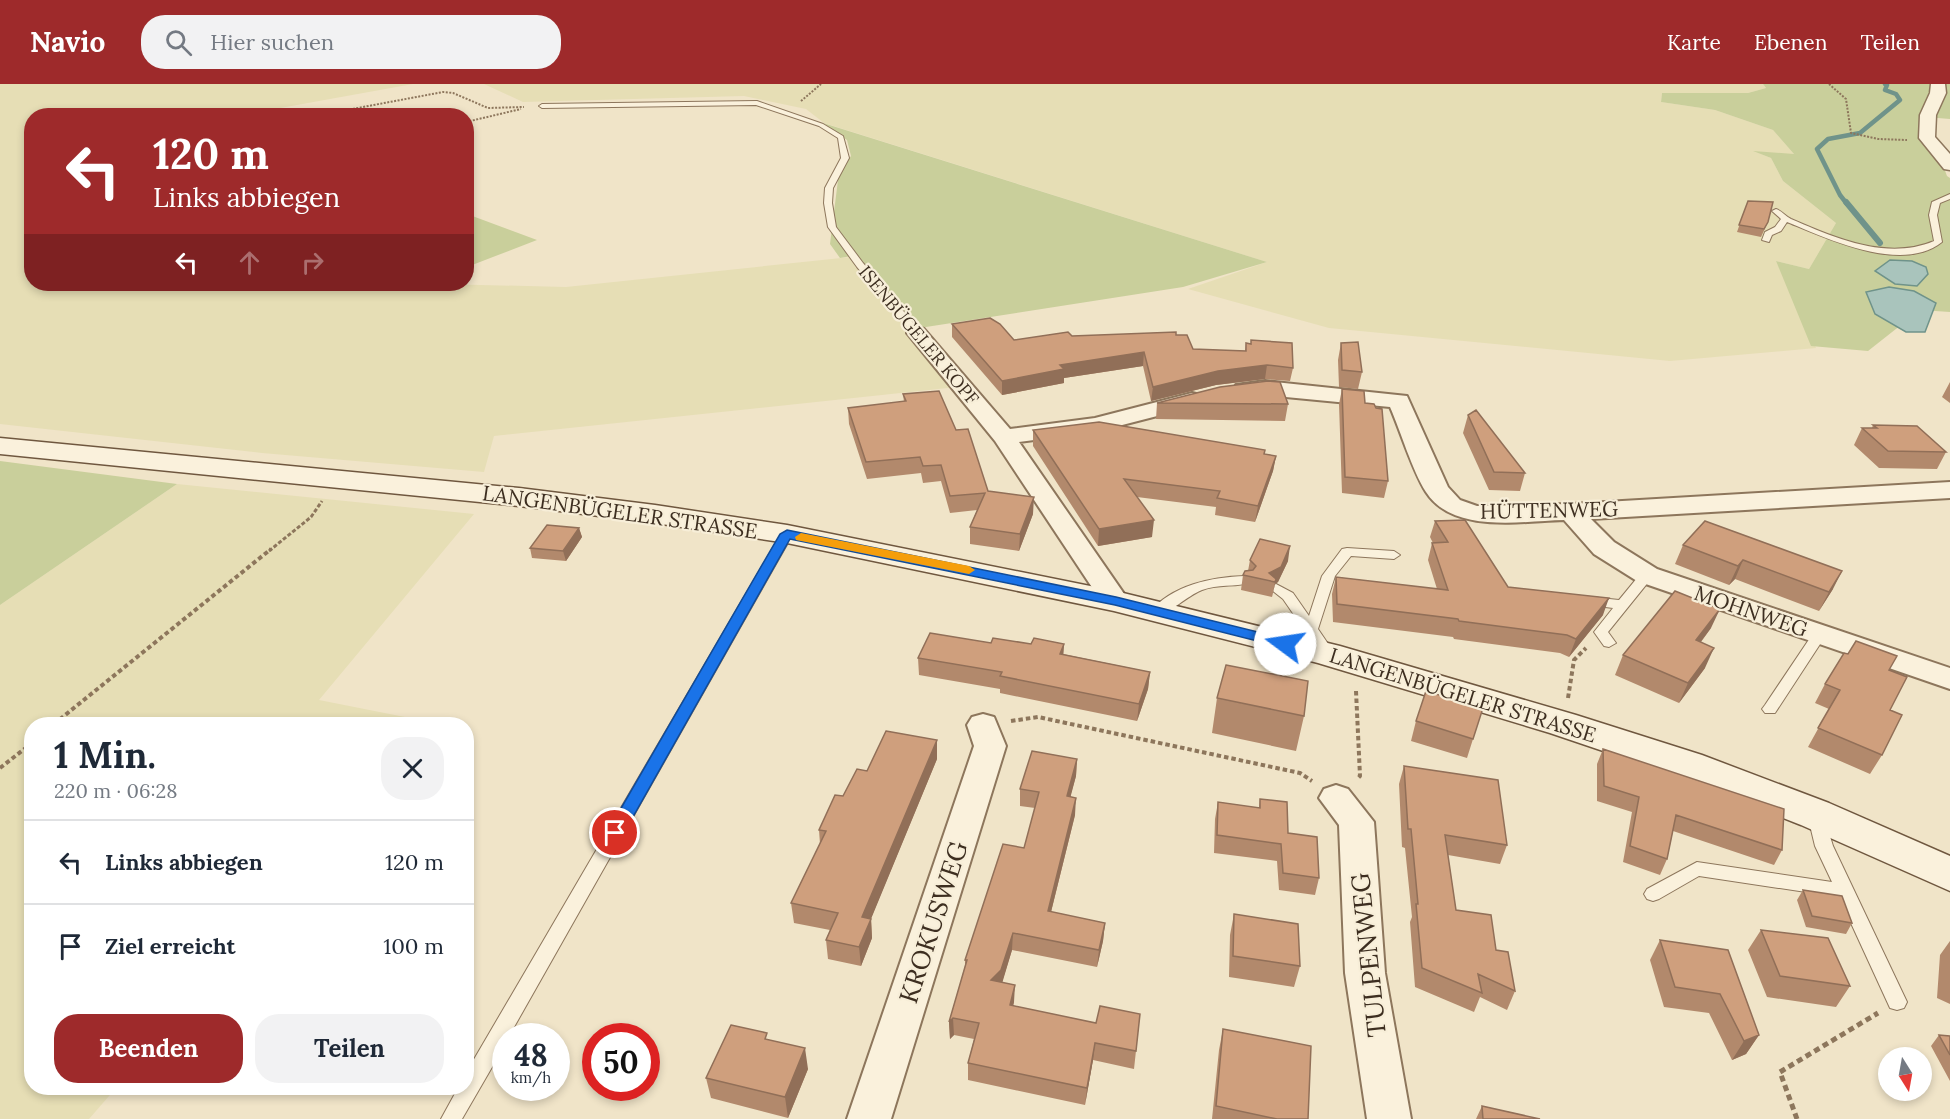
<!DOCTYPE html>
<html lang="de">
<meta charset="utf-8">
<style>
:root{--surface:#fff;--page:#f2f2f3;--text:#1f2937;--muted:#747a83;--line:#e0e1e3;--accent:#9e2a2b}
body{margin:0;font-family:Lora,serif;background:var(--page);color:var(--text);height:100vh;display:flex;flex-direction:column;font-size:22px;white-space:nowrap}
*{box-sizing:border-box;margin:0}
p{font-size:20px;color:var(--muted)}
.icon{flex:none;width:33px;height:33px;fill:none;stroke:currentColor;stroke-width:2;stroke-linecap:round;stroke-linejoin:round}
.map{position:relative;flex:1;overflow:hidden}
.details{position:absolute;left:24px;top:633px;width:450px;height:378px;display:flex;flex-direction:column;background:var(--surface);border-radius:24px;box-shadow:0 3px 9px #0003}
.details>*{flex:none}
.banner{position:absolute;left:24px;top:24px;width:450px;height:183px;border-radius:24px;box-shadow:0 3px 9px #0003;background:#9e2a2b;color:#fff;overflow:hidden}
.needle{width:39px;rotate:169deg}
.fabs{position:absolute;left:1878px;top:963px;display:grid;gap:12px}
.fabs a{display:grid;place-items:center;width:54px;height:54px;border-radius:50%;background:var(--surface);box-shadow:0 3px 9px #0003;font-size:30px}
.speed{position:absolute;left:492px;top:939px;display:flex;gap:12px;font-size:30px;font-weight:700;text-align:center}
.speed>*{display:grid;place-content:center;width:78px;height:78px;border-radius:50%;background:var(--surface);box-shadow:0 3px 9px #0003;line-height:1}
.speed small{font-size:15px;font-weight:400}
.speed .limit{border:9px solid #d22;background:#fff;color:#111}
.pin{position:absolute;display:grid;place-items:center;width:51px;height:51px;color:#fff;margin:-26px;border:3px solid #fff;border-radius:50%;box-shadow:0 2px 6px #0007}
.me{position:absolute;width:66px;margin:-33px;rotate:284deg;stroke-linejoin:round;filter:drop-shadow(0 0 4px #0008)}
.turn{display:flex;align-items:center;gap:21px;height:126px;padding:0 30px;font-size:27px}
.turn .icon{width:78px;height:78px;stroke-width:2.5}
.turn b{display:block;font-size:42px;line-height:51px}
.lanes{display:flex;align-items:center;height:57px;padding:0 30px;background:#0003;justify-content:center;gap:30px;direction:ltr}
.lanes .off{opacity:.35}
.round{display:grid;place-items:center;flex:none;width:63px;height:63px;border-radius:24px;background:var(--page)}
.overview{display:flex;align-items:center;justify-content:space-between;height:102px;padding:0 30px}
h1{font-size:36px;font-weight:700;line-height:45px}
.cta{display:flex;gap:12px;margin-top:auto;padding:12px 30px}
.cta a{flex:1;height:69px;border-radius:24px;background:var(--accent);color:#fff;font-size:24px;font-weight:700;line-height:69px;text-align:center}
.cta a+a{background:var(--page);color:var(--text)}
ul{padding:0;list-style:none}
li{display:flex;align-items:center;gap:18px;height:84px;padding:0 30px;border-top:2px solid var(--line)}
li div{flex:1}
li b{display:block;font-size:22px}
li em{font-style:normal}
header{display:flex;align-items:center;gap:36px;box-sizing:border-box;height:84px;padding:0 30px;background:var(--accent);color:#fff}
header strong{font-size:28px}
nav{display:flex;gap:33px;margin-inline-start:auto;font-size:21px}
.search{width:420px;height:54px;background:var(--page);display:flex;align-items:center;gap:15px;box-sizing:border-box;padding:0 21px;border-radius:24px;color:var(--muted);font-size:22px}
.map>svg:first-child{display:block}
</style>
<header>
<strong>Navio</strong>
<div class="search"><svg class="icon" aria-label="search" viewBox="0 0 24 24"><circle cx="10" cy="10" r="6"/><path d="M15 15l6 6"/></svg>Hier suchen</div>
<nav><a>Karte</a><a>Ebenen</a><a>Teilen</a></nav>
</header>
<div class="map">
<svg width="1950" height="1035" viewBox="0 0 1950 1035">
<rect width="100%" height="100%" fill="#f0e4c8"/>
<path fill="#e6deb5" d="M0,0h413l-171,31 -210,1v168h409l125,3 285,-30 106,130 -463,49 -10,36 -222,-19 -262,-29z
M484,0h1279l3,4 -18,5h-86l-1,9 54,8 58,20 22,25 -39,-3 15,6 12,23 53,42 -27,46 -33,-8 40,87 -146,13 -341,-33 -141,-39 79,-27 -443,-139 -18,-14 -62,-13 -221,6z
M177,400l297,30 -155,186 101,20 -3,4h-385v364h84l-27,31h-89v-514z"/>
<path fill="#c9cf9b" d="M1763,0h187v35l-25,-2 22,59 3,2v134l-30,-2 -52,41 -57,-5 -35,-85 33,8 27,-46 -53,-42 -12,-23 -18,-7 41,3 -21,-24 -58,-20 -54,-8 1,-9h86l18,-5z
M823,39l444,139 -84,25 -270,42 -61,-73 -12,2 -10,-14 9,-72 12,-16 -4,-16z
M467,130l70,26 -70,27z
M0,377l177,23 -177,121z"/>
<path fill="#a9c4bc" stroke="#6f938a" stroke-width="1.5" d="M1890,176l22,1 14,6 2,7 -11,12 -22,-2 -20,-13z
M1889,203l25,4 22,12 -11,29h-19l-31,-18 -9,-22z"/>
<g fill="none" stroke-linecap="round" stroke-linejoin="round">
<path stroke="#6f938a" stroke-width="4.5" d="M1847,120l-7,-9 -23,-46 11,-10 32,-6 40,-33 -4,-6 -11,-4 2,-5 -2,-1"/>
<path stroke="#6f938a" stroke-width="6" d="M1846,118l34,41"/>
<defs>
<path id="service" d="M757,17l66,23 20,12 6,22 -16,30 -1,15 4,24 27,36 57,68v4h-6l-57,-68 -29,-40 -4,-24 1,-15 16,-30 -3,-20 -19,-12 -63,-21 -214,3 -3,-2 3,-2z
M1950,110v5l-10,4 -3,12 5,27c-40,32 -114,-3 -155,-20l-6,9 -9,4 -3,7 -7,-2 3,-8 10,-5 6,-8 -9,-8 4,-2c6,2 9,7 15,10 44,19 96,42 143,22l-5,-26 3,-13z
M787,446l6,4 -284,502h-3v7l-44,76h-21l17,-31h8v-15l315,-539z
M1347,464l47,3 6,4 -6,4 -43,-3 -16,20 -17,53 17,25 -7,5 -5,-2 -40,-58 -14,-11 7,-4 17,9 16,23 13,-40 20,-27z
M1647,487l7,4 -46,57 8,11 -7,4 -5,-1 -10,-14 19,-24 -23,-3 -7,-4 7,-4 29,3 23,-28z
M1245,492l7,4 -2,3c-16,4 -32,1 -48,7 -15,6 -32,23 -45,26l-7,-4c22,-27 62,-35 95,-36z
M1819,547l7,4 -51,78h-10l-3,-4 3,-4 49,-73z
M1816,727l6,2 2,4 9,29 74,156 -3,6 -7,2 -7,-2 -51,-111 -140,-21 -40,23 -6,2 -6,-2 -3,-5 3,-5 50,-27 135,20 -17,-36 -7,-29 2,-4z"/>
<path id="minor" d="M917,243l7,2 86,100 85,-11 97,-25 8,2 3,5 -3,5 -105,27 -76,10 110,159 -4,6 -10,3 -10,-3 -110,-166 -88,-108 3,-4z
M1265,297l142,15 41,91 12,13 17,6 94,-2 379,-22v16l-359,21 23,23 43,27 293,99v21l-313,-108 -43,-27 -30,-34c-43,1 -111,14 -138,-28 -14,-22 -25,-60 -36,-85l-125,-12 -21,2 -8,-2 -3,-5 3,-5z
M983,630l11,3 12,29 -115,373h-44l127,-373 -7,-21 5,-8z
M1336,701l12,4 26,33 11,151 26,146h-44l-22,-146 -6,-148 -20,-27 5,-9z"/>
<path id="tertiary" d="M1931,0h14l1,9 -10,22 -1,22 15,17v16l-6,-1 -25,-31 1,-23 10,-22z"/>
<path id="secondary" d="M0,354l519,50 136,17 132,20 328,66 225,55 236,69 126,40 127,48 121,53v35l-149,-66 -127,-50 -124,-42 -232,-70 -204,-52 -327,-68 -132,-20 -136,-17 -519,-52z"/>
</defs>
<use href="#service" stroke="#8d765c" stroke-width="2"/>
<use href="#minor" stroke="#8d765c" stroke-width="4"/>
<use href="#tertiary" stroke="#8d765c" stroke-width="3"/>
<use href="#secondary" stroke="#6f573f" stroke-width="3"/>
<path stroke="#8d765c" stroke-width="2" stroke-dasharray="2 1.5" stroke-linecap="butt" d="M1829,0l17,15 5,34 27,6 29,1
M801,17l20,-17
M315,32l128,-24 10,1 35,15 36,-1
M466,38l55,-13"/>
<path stroke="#8d765c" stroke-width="3" stroke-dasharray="4 2" stroke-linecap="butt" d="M269,467l42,-34 11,-16"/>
<path stroke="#8d765c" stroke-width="4" stroke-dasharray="4.5 3" stroke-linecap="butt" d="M1356,607l4,85 -2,2
M1568,614l6,-38 12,-12
M1011,637l27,-4 262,56 12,8
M54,640l217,-175
M0,684l32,-25"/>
<path stroke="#8d765c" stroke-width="5" stroke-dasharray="6 4" stroke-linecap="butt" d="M1797,1035l-17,-47 98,-59"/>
<use href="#service" fill="#faf1dc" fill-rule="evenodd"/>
<use href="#minor" fill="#faf1dc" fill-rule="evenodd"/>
<use href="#tertiary" fill="#faf1dc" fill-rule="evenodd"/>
<use href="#secondary" fill="#faf1dc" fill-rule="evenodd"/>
</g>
<path fill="#b2896c" d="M1748,117l20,21 -7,15 -24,-5z
M952,240l62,16 58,-4 104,-1 17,14 52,2 1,-8 5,1v-4l42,28 -3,13 -25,-2 -49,6 -65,16 -8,-35 -79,12v5l-62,12 -50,-58z
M1341,259l21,29 -4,17 -19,-2 -1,-27z
M1950,298v21l-8,-6z
M1342,305l23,14 23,78 -4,17 -42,-5 -3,-89z
M903,310l53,36 32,61 45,23 -14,37 -49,-7v-17l7,-17 -27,3 -9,-32 -18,2 -2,-10 -54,6 -18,-55 -1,-16 56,-6z
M1157,319l131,1 -3,17 -129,-2z
M1468,331l57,58 -5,18 -31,-1 -26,-57z
M1873,341l73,27 -9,17 -58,-1 -25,-23 8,-17h10z
M1033,346l232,24 11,2 -3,15 -18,51 -40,-7 1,-8 -79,-10 15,40 -54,9 -65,-100z
M1435,437l73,66 95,28 -34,42 -9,-4 -106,-14 -1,-2 -120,-15 -1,-28 4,-17 101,12 -9,-29 4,-17h1l-3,-6z
M1705,437l128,68 -14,22 -84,-32 -6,6 -54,-21 8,-19z
M579,444l3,9 -16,24 -34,-3 -2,-10z
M1250,476l38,1 -10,21 -3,2 -3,13 -31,-7 2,-15 5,-4z
M1711,544l-10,14 4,26 -26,35 -64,-28 8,-20z
M991,559l40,1h33l-1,10 87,18 -2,17 -11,32 -137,-28v-4l-81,-14 -1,-17z
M1889,586l-7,85 -12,19 -62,-27 21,-38 -14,-6 10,-19z
M1217,614l87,18 -8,35 -84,-18z
M1416,637l57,18 -6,19 -56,-17z
M1603,665l179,101 -8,15 -101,-34 -6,28 -7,16 -37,-13 9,-50 -35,-11v-37z
M937,675l-66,159 1,20 -11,28 -33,-7 -2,-19 4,-10 -36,-7 -3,-20 29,-59 -1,-14 24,-34 24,-25z
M1077,675l-1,17 -6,21 5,18 -24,97 54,11 -2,18 -6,26 -85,-17 -10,32 12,20 -1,4 83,17 44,-9 -6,55 -41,-9 -8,45 -117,-25v-17l6,-24 -20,-4 -4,4 -1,-17 16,-56v-6l59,-112 11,-40 -15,-2v-17z
M1404,682l103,79 -7,19 -52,-9 8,55 40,40 19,41 -8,19 -27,-13 -6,15 -59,-25 -5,-65 2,-5 -7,-69 -3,-1 -3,-63z
M1260,715l28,34 31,45 -4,17 -36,-5 -2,-29 -63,-8 1,-34 3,-17 41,6z
M1803,806l49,33 -6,11 -40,-7 -9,-27z
M1234,830l66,52 -6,21 -65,-10 1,-42z
M1761,846l89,56 -14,21 -69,-10 -19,-47z
M1660,856l68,10 31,85 -13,19 -14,6 -23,-47 -45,-6 -14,-47z
M1950,857v63l-13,-6 3,-43z
M1223,945l85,90h-96l7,-69z
M1939,951l11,1v45l-19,-35z
M768,956l40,29 -20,49 -77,-20 -5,-20z
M1482,1022l58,13h-64z"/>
<path fill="#916f58" d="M1144,268l-1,14 -79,12v5l-62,12v-14l58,-16z
M1267,281l-2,14 -49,6 -65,16 2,-14 65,-16z
M1276,372l-3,15 -18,51 3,-16z
M1034,413l-1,17 -14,37 1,-17z
M1154,436l-2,17 -54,9 1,-17z
M579,444l3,9 -16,24 -3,-10z
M1290,462l-2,15 -10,21 -3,2 -3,13 3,-15 -6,-9z
M1743,476l-8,19 -6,6 9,-19z
M1842,487l-9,18 -14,22 10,-19z
M1609,514l-6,17 -34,42 7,-18z
M1720,525l-9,19 -24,32 9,-20z
M1064,560l-1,17 -3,-7z
M1714,564l-9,20 -26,35 9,-20z
M1150,588l-2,17 -11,32 2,-17z
M937,656v19l-73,177 -2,-19z
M1077,675l-1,17 -10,38 1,-18z
M1076,714l-1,17 -28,113 1,-17z
M871,835l1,19 -11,28 -2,-19z
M1105,839l-2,18 -6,26 2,-17z
M1013,849l-1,17 -11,37 -10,-7z
M1015,901l-1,17 -5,20 1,-17z
M953,934l1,17 -4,4 -1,-17z
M1759,951l-13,19 -14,6 12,-19z
M1095,959l-2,17 -8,45 2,-17z
M805,964l3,21 -20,49 -3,-21z"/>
<path fill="#cf9f7d" stroke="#916f58" stroke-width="1.5" d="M1748,117l25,1 -5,20 -4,7 -25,-4z
M990,234l10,6 14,16 54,-8 4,4 104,-4v3h11l6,14 53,2v-8l5,1v-4l41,3 1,25 -26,-3 -49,6 -65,16 -9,-35 -84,13 4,4 -62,12 -50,-57z
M1358,258l4,30 -20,-2 -1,-27z
M1268,297l12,1 8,22 -131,-1 63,-16z
M1342,305l22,2 1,12 9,1 2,4 6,1 6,72 -43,-4z
M939,307l17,39 12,-1 20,62 46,6 -14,37 -50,-7 15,-34 -35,3 -9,-31 -18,1 -3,-9 -54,5 -18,-54 58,-7 -3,-7z
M1476,326l49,63 -31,-1 -26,-57z
M1099,338l166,28 -1,4 12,2 -18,50 -41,-8 3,-7 -96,-12 30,41 -55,9 -66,-99z
M1873,341l44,1 29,26 -58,-1 -26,-23h15z
M1465,436l43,67 101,11 -33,41 -9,-4 -108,-14 -1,-2 -121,-15 -1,-27 112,13 -16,-47 16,-1 -13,-21z
M1705,437l137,50 -13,21 -86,-32 -5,6 -55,-21z
M547,441l32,3 -16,23 -33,-3z
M1260,455l30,7 -9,21 -12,6 7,6 -1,3 -32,-7 2,-4 8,-1 3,-4 -6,-6z
M1675,507l45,18 -24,31 18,8 -26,35 -65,-28z
M930,549l61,10 2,-5 38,6 3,-6 30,6 -4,10 90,18 -11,32 -139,-28 2,-4 -84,-14z
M1856,557l41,15 -8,14 18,7 -17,33 12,5 -20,40 -64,-27 22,-38 -15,-6 19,-31 4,1z
M1226,581l82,16 -4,35 -87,-18z
M1426,607l57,17 -10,31 -57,-18z
M886,647l51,9 -75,177 9,2 -12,28 -33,-7 12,-27 -47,-10 35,-72 -7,-1 16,-35 8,1 14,-27 10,2z
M1603,665l181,60 -2,41 -106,-35 -9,44 -37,-13 9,-49 -35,-11z
M1032,667l45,8 -10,37 9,2 -28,113 57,12 -6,27 -86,-17 -12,37 -10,10 24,5 -5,20 86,18 4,-17 40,8 -4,37 -41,-8 -8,45 -119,-25 11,-40 -26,-5 -4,4 18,-62h-2l38,-116 21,4 15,-56 -19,-3z
M1404,682l94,14 9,65 -62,-10 11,75 35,5 5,35 12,2 7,39 -37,-17 4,19 -60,-25 -6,-64h2l-7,-75h-3z
M1260,715l27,3 1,31 29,4 2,41 -36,-5 -2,-29 -64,-9 1,-33 42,6z
M1803,806l39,6 10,27 -40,-7z
M1234,830l64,10 2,42 -67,-10z
M1761,846l67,8 22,48 -70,-10z
M1660,856l68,10 31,85 -15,6 -24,-47 -45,-7z
M731,941l36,8 -2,6 40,9 -20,49 -79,-19z
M1223,945l88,17 -3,73h-31l-61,-13z
M1939,951l11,1v19z
M1482,1022l58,13h-57z"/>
<path fill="#1a73e8" stroke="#114b97" stroke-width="1.5" d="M787,446l329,67 174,43 2,4 -7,4 -170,-43 -325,-66 -169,299 -6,1 -6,-1 -3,-5 3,-4 171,-295z"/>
<path fill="#f59e0b" d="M801,449l168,33 6,4 -6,4 -173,-34 -1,-3z"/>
<g text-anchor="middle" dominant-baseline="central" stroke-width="4.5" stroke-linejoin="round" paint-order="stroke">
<g font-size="18" fill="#3d2e20" stroke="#f7eed8">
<text transform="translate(919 251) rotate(50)">ISENBÜGELER KOPF</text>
</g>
<g font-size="21" fill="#3d2e20" stroke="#f7eed8">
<text transform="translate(1549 426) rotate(-1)">HÜTTENWEG</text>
<text transform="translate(620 428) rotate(8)">LANGENBÜGELER STRASSE</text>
<text transform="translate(1751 527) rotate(19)">MOHNWEG</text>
<text transform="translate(1463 611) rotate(17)">LANGENBÜGELER STRASSE</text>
</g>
<g font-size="26" fill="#3d2e20" stroke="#f7eed8">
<text transform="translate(933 838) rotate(-72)">KROKUSWEG</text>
<text transform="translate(1368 871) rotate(-96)">TULPENWEG</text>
</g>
</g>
</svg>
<div class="fabs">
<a><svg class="needle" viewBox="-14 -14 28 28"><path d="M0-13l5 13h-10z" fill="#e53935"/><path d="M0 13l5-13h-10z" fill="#747a83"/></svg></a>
</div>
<div class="speed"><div>48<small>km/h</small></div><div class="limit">50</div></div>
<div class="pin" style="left:615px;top:749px;background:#d93025"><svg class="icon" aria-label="arrive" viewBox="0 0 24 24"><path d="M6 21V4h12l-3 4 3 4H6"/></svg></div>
<svg class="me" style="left:1285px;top:560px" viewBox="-20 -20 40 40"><circle r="19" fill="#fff"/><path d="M0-13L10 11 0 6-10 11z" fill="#1a73e8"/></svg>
<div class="banner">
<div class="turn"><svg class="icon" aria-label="left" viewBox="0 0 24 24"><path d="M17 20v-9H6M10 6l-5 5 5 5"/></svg><div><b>120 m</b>Links abbiegen</div></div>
<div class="lanes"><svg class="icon" aria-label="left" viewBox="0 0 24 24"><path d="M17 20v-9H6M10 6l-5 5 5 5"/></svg><svg class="icon off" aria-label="ahead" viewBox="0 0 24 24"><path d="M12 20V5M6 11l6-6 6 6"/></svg><svg class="icon off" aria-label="right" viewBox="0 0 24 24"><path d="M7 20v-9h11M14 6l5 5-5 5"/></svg></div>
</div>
<section class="details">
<div class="overview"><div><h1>1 Min.</h1><p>220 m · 06:28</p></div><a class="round"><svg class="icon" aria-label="close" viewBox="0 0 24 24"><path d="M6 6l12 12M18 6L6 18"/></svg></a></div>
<ul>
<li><svg class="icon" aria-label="left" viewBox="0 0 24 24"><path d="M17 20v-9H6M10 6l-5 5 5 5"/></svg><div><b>Links abbiegen</b></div><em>120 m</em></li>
<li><svg class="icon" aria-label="arrive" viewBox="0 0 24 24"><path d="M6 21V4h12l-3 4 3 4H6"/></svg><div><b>Ziel erreicht</b></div><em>100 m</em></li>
</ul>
<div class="cta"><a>Beenden</a><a>Teilen</a></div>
</section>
</div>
